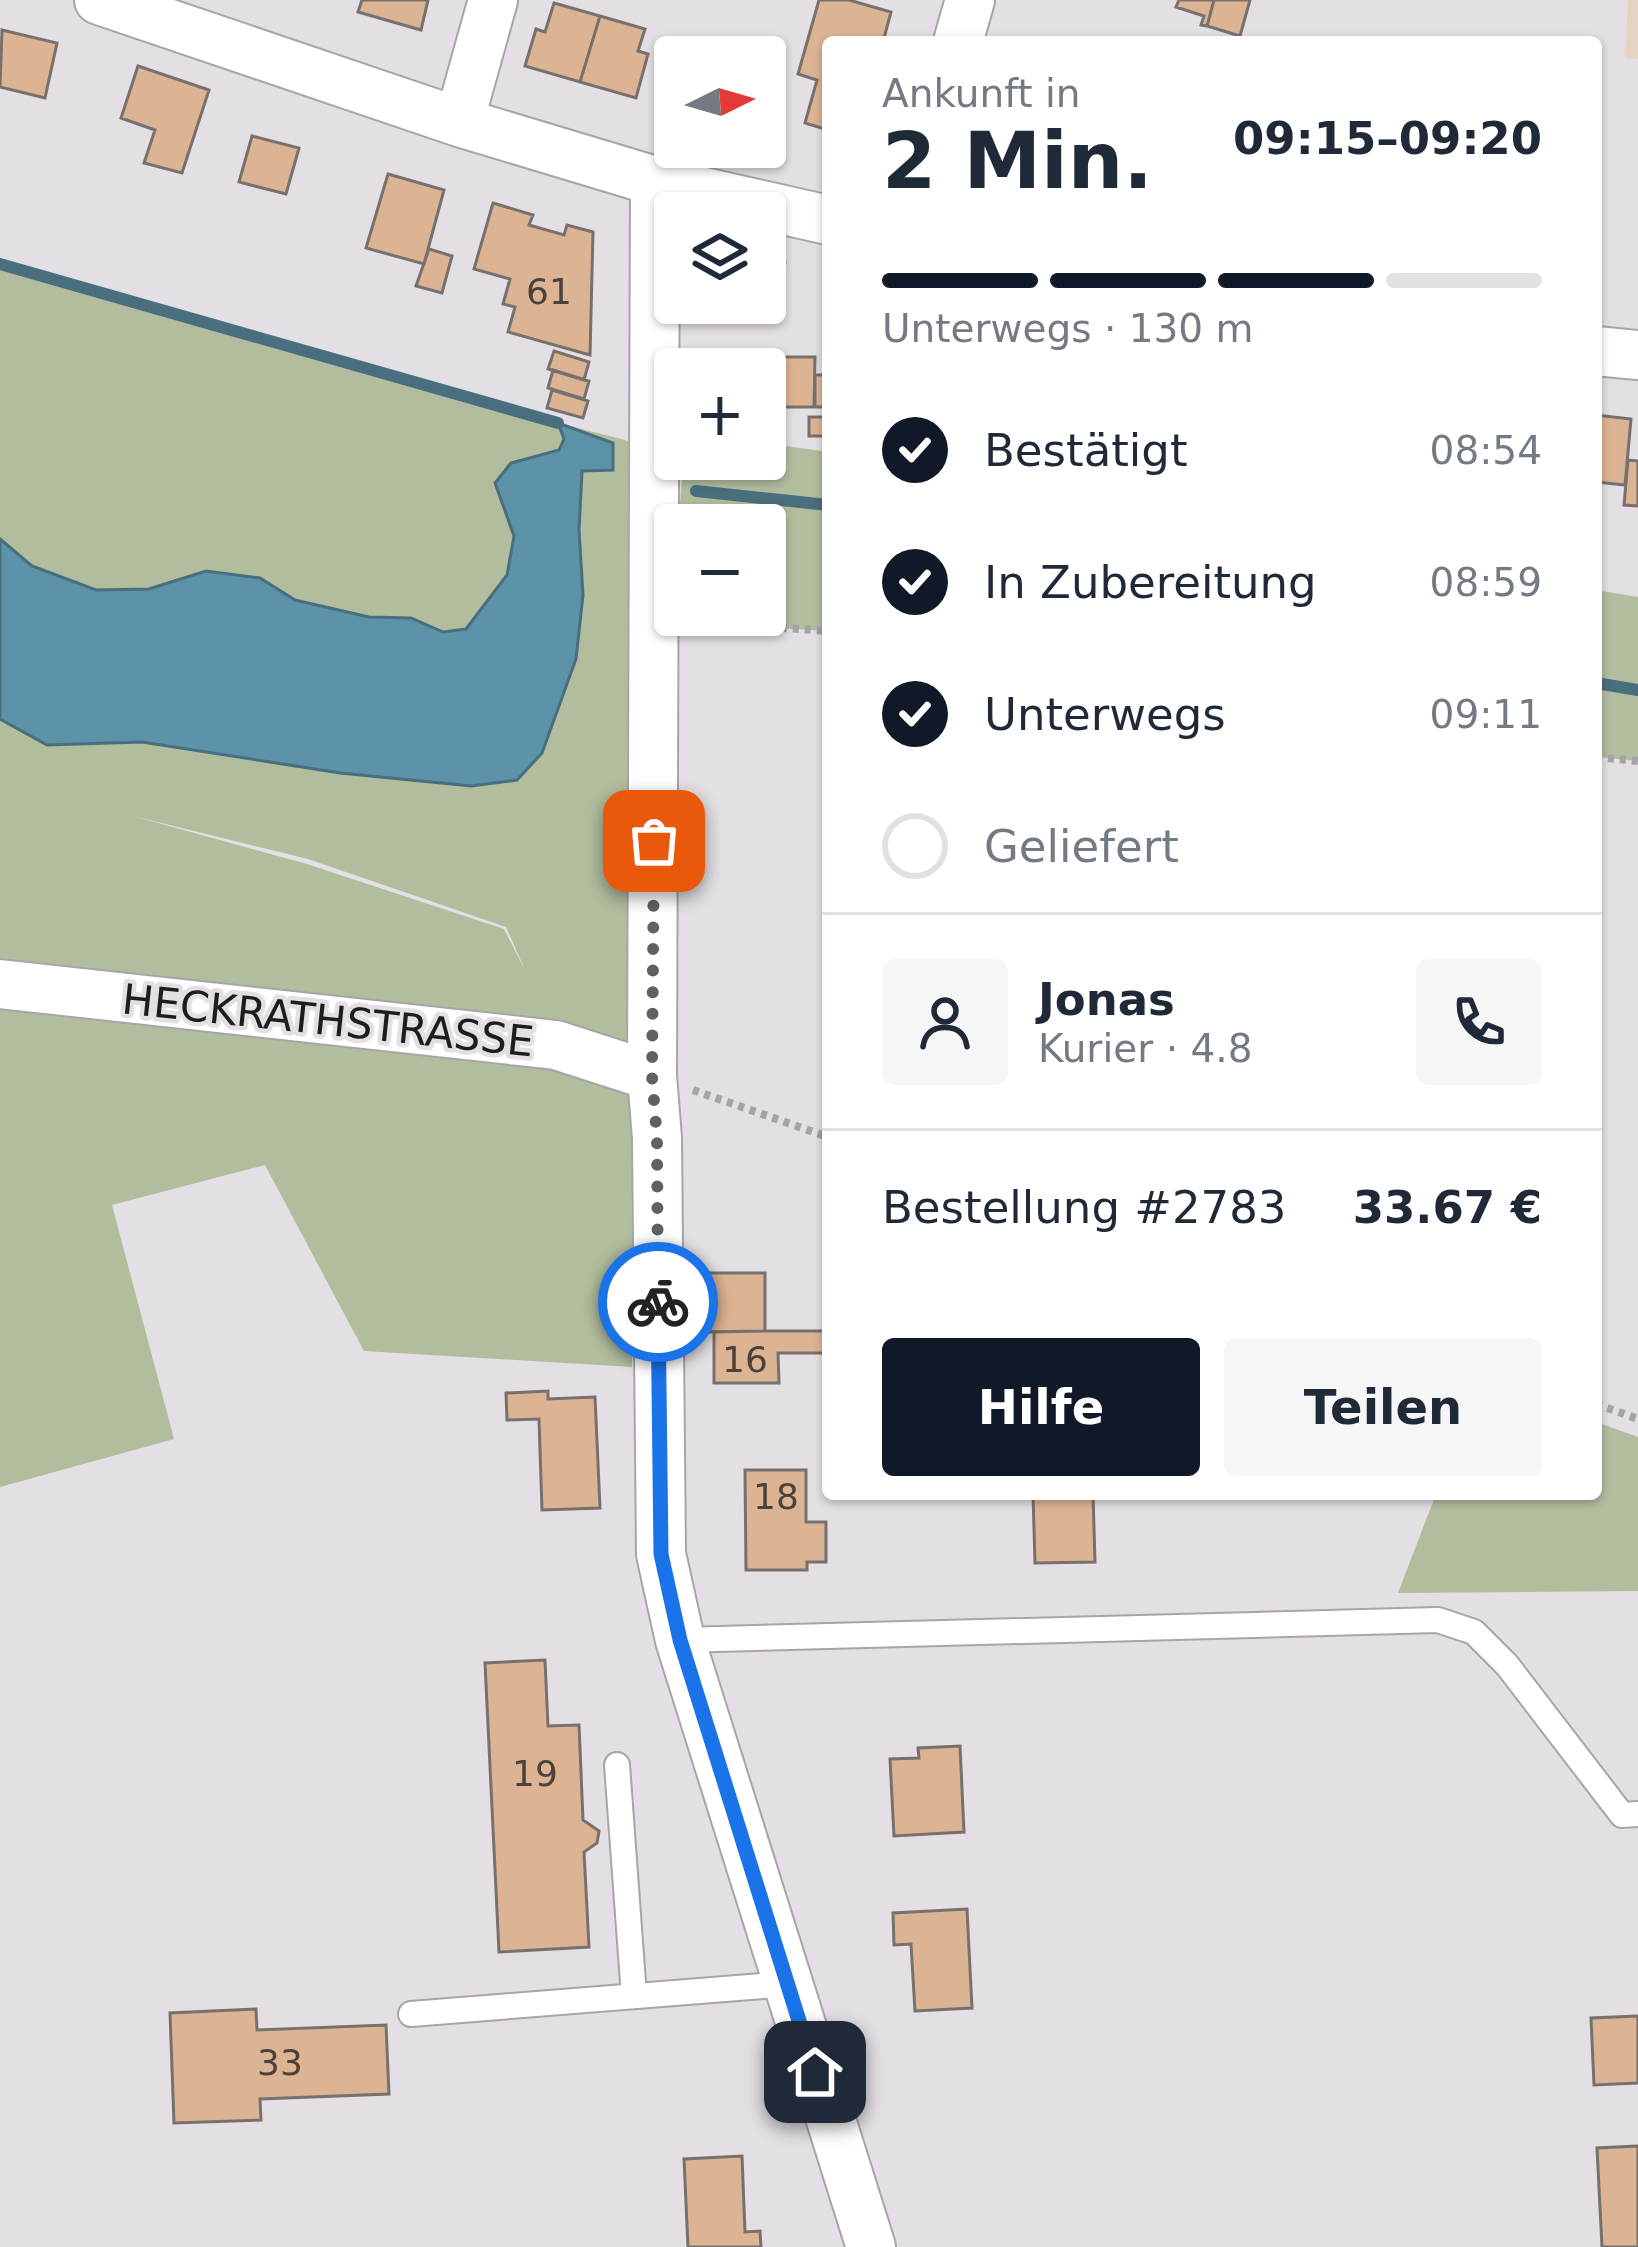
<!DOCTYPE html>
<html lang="de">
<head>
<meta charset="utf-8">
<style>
	:root { --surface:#fff; --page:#f6f6f7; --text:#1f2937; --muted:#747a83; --line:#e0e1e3; --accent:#111827 }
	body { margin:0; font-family:"DejaVu Sans",sans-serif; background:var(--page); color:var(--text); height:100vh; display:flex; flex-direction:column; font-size:45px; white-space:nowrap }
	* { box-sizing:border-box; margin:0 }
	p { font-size:39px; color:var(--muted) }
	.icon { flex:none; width:66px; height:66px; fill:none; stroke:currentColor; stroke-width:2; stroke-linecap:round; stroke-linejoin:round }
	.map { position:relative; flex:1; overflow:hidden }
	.details { position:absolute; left:822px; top:36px; width:780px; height:1464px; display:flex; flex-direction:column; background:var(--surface); border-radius:12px; box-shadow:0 3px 9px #0004 }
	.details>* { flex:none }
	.needle { width:78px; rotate:85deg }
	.buttons { position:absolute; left:654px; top:36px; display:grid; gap:24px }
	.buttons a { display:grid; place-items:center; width:132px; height:132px; border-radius:12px; background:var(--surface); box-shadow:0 3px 9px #0004; font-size:60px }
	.pin { position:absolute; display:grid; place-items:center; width:102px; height:102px; color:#fff; margin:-51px; border-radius:24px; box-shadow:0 6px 18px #0006 }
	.courier { position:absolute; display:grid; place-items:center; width:120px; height:120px; margin:-60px; border:9px solid #1a73e8; border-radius:50%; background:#fff; color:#222; box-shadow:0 3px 15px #0007 }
	.head em { font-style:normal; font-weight:700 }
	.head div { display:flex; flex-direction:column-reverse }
	.head { display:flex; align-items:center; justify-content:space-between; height:204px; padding:0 60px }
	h1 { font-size:78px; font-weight:700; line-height:90px }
	.bar { display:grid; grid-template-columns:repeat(4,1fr); gap:18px 12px; align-content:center; height:144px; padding:0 60px }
	.bar i { height:15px; border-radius:9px; background:var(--line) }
	.bar .on { background:var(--accent) }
	.bar p { grid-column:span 4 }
	.line { display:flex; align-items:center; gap:30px; padding:0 60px; border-top:3px solid var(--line) }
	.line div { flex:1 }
	.round { display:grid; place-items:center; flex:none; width:126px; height:126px; border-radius:12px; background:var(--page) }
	ol { padding:0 60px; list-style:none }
	li { display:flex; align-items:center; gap:36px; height:132px }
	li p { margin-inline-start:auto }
	li .icon { padding:12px; border-radius:50%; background:var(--accent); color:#fff; stroke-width:4 }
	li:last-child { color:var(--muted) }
	li i { width:66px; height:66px; border:6px solid var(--line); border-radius:50% }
	.action { display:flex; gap:24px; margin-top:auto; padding:24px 60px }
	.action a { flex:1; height:138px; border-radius:12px; background:var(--accent); color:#fff; font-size:48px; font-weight:700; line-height:138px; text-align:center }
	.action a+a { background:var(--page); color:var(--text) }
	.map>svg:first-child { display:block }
	.education { fill:#e6d3c3 }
	.green { fill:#b2bd9e; fill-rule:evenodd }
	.water { fill:#5c93a8; stroke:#496f7f; stroke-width:3 }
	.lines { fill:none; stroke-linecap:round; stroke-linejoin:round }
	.stream { stroke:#496f7f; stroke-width:12 }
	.building { fill:#ddb493; stroke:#76716e; stroke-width:3 }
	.lane-casing { stroke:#a8a5a9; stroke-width:28 }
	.street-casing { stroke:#a8a5a9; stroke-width:52 }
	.path { stroke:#a6a3a7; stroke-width:8; stroke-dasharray:6 6; stroke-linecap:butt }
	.lane { stroke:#fff; stroke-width:24 }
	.street { stroke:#fff; stroke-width:48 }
	.done { stroke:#626063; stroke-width:12; stroke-dasharray:0 21.6 }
	.route { stroke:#1a73e8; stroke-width:15 }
	.labels { text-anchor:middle; stroke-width:9; stroke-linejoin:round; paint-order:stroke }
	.number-label { font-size:36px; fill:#4d423b }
	.street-label { font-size:42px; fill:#1d1c1e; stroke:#e3dfe4 }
</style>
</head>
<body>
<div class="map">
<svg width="1638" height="2247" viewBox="0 0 1638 2247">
	<rect width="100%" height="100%" fill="#e3dfe4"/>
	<path class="education" d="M1628,0H1638V59L1625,58Z"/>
	<path class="green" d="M0,260L408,385L625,440L644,450L629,1038L615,1046L632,1107V1367L364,1351L265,1165L112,1205L174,1439L0,1487V719L48,745L142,742L340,773L471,786L579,530L582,470L613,469L612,443L558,425L564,439L559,450L511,463L502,508L515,536L507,575L466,629L443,632L411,619L369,617L295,600L260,578L206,571L149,589L96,590L32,566L0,539ZM133,816L308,859L506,927L526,972L504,929L307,864Z
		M765,443L828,452V631L701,624L689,615H765V525H678L684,459H765Z
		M1596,590L1638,597V761L1596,757Z
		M1596,1422L1638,1437V1591L1398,1593L1436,1494H1596Z"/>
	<path class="water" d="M558,423L613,443V470L582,471L579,530L583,595L576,659L542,753L517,780L471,786L340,773L142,742L47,745L0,719V539L32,566L96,590L149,589L206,571L260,578L295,600L369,617L411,618L443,632L466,629L507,575L514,536L495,483L511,463L559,450L564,439Z"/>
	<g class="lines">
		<path class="stream" d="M0,264L558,423
			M696,491L828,505
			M1596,683L1638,690"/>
	</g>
	<path class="building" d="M362,0H428L421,30L358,12Z
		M819,0H849L891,12L883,42H828V130L805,123L817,80L798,74Z
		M1179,0H1214L1207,26L1201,25L1204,16L1176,7Z
		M1214,0H1250L1240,36L1207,26Z
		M554,3L600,16L580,82L525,66L536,29L545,32Z
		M600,16L645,29L638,51L648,54L636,98L580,82Z
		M2,30L57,43L45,98L0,87Z
		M138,66L209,90L182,173L144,163L155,130L121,118Z
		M252,136L299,148L286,194L239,182Z
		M388,174L444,190L424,264L366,248Z
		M493,203L533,215L529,225L564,235L567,225L593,232L590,355L508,332L515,307L503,304L510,279L474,269Z
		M429,249L452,256L442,293L416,286Z
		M765,259L785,263L774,313L726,303H765Z
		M554,351L589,362L584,380L548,369Z
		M705,355L783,357V399H765V369H705Z
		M783,357H815L814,407H783Z
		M553,370L589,381L584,399L548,388Z
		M815,375H828V407H815Z
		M552,390L588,401L583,418L547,408Z
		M1596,415L1631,419L1625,485L1596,482Z
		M809,417H828V436H809Z
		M1628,460L1638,461V506L1624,505Z
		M691,1273H765V1331L692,1332Z
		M765,1331H828V1353H778L779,1383H714V1332Z
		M548,1391V1399L595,1397L600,1508L542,1510L539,1419L507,1420L506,1393Z
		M745,1470H806V1522H826V1562H807V1570H746Z
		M1033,1494H1093L1095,1562L1035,1563Z
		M545,1660L548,1726L579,1725L583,1820L599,1831L597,1843L584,1852L589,1947L499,1952L485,1663Z
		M960,1746L964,1832L894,1836L890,1759L919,1758L918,1748Z
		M967,1909L972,2008L915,2011L911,1944L894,1945L893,1913Z
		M256,2009L257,2030L386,2025L389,2094L260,2099L261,2120L174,2123L170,2013Z
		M1638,2016V2083L1594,2085L1591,2018Z
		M1638,2146V2247H1602L1597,2148Z
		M742,2156L745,2232L760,2231L761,2247H688L684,2159Z"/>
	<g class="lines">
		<defs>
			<path id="lane" d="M680,1640L1438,1620L1474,1632L1507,1665L1622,1815L1638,1814
				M617,1765L634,1996
				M411,2014L788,1984"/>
			<path id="street" d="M99,0L459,122L655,181L828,220
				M958,42L970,0
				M459,122L493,0
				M655,181L652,1076L657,1138L661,1554L680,1640L871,2247
				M1596,351L1638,355
				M0,984L556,1045L652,1076"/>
		</defs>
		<use href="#lane" class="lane-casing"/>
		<use href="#street" class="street-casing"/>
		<path class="path" d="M697,622L828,631
			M1596,757L1638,761
			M693,1090L828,1137
			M1596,1404L1638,1419"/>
		<use href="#lane" class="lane"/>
		<use href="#street" class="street"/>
	</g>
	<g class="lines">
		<path class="done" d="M654,841L652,1076L657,1138L658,1302"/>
		<path class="route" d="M658,1302L661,1554L680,1640L815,2072"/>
	</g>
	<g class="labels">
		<g class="number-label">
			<text x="549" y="304">61</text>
			<text x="745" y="1372">16</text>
			<text x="776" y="1509">18</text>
			<text x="535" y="1786">19</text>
			<text x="280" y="2075">33</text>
		</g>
		<g class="street-label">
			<text transform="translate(328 1020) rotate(6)" y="15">HECKRATHSTRASSE</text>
		</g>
	</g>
</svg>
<div class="buttons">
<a><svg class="needle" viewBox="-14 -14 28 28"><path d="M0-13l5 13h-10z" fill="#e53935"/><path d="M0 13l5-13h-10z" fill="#747a83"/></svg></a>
<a><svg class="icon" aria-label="layers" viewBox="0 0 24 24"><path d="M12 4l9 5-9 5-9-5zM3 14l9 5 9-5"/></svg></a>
<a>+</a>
<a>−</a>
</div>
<div class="pin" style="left:654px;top:841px;background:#ea580c"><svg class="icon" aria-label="bag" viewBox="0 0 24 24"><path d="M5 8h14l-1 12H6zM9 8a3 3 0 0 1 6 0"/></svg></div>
<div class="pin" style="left:815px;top:2072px;background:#1f2937"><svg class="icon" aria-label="home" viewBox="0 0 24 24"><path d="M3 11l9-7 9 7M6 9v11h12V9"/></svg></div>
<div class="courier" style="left:658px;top:1302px"><svg class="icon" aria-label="bike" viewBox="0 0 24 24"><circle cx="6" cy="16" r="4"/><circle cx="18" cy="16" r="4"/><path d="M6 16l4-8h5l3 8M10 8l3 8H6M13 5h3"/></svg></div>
<section class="details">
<div class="head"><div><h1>2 Min.</h1><p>Ankunft in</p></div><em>09:15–09:20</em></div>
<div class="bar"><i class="on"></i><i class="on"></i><i class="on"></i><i></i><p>Unterwegs · 130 m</p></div>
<ol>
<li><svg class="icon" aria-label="check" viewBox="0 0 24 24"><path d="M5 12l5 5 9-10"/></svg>Bestätigt<p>08:54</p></li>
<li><svg class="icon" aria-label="check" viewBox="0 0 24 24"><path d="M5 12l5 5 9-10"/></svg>In Zubereitung<p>08:59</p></li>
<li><svg class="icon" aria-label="check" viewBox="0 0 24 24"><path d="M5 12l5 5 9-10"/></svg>Unterwegs<p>09:11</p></li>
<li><i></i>Geliefert</li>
</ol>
<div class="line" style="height:216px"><a class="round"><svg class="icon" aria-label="person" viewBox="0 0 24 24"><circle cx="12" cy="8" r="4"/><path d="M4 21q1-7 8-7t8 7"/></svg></a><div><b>Jonas</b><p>Kurier · 4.8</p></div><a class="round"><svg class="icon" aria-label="phone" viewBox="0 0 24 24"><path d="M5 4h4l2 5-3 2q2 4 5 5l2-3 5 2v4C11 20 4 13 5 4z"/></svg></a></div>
<div class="line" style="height:156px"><div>Bestellung #2783</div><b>33.67 €</b></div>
<div class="action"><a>Hilfe</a><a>Teilen</a></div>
</section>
</div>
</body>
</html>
